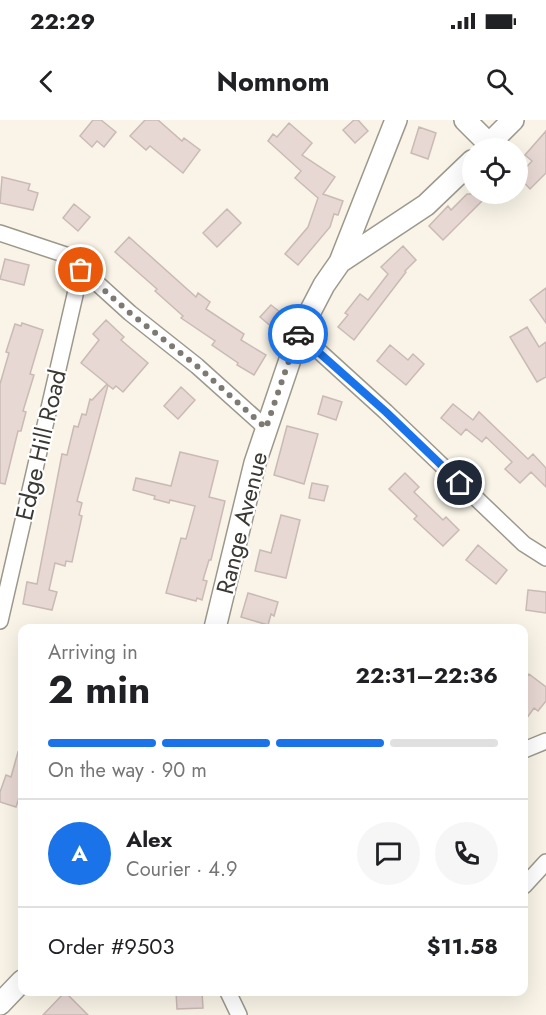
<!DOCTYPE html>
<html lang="en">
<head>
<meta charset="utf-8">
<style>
	:root { --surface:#fff; --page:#f6f6f6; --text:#202124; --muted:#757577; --line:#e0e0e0; --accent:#1a73e8 }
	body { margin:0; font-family:Jost,sans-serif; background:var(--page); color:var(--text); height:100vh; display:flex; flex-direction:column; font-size:22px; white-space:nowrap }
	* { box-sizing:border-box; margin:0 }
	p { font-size:20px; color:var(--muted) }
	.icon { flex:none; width:33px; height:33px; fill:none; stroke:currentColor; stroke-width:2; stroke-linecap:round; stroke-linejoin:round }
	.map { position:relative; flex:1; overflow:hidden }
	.side { position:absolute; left:18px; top:504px; width:510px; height:372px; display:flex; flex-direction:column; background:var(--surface); border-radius:12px; box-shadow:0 6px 24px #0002 }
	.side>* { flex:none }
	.tools { position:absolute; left:462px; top:18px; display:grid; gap:12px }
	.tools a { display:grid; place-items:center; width:66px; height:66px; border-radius:50%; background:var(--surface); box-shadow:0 6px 24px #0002; font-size:30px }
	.pin { position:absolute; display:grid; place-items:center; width:51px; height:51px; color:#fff; margin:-26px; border:3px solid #fff; border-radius:50%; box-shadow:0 2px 6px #0007 }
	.courier { position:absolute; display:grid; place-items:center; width:60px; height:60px; margin:-30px; border:4px solid #1a73e8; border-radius:50%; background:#fff; color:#222; box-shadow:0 2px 8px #0007 }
	.summary em { font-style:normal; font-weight:700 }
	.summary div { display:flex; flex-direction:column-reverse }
	.summary { display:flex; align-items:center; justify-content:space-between; height:102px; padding:0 30px }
	h1 { font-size:39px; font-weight:700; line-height:45px }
	.bar { display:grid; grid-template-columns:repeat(4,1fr); gap:9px 6px; align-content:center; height:72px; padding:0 30px }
	.bar i { height:8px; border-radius:4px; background:var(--line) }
	.bar .current { background:var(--accent) }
	.bar p { grid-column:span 4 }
	.line { display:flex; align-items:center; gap:15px; padding:0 30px; border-top:2px solid var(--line) }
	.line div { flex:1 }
	.round { display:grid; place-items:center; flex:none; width:63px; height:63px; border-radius:32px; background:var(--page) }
	.status { display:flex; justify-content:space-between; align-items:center; height:42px; padding:0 30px; background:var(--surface); direction:ltr }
	.status svg { height:16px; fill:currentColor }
	header { display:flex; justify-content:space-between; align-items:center; height:78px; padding:0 30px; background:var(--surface); font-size:27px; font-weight:700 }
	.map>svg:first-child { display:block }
	.building { fill:#e8d8d4; stroke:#cabab6; stroke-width:1.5 }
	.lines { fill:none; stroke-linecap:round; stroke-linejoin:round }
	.street-casing { stroke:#9d988c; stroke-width:18 }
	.secondary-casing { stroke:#9d988c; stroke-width:24 }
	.street { stroke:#fff; stroke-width:15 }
	.secondary { stroke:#fff; stroke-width:21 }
	.done { stroke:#7e7a73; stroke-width:6; stroke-dasharray:0 10.8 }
	.route { stroke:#1a73e8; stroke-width:8 }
	.labels { text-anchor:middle; stroke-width:4.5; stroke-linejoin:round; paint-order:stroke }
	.street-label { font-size:24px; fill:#3b3934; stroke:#fff }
</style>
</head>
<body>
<div class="status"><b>22:29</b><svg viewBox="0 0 49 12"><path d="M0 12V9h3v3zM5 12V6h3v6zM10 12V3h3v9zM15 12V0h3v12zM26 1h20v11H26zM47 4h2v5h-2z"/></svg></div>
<header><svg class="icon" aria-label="back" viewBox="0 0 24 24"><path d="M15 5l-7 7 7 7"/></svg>Nomnom<svg class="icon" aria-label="search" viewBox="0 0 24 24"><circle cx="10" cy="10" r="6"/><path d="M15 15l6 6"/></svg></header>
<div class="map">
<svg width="546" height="895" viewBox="0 0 546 895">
	<rect width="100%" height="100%" fill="#f9f4e7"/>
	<path class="building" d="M93,0H101L116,12L104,27L97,21L92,27L80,16Z
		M145,0H158L182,21L184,18L200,30L183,53L150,26L146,30L130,16Z
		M354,0H358L368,11L355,23L343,10Z
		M289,3L312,23L302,35L335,57L323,74L343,81L338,95L334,94L330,107L298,145L285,134L308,107L318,78L295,58L301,51L268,21L273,14L277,17Z
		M419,7L436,13L428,39L411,33Z
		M546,11V53L530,69L518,56L532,41L525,35Z
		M2,57L30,64L28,70L38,73L33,90L0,83Z
		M467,74H489L443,120L429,106L448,86L451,90Z
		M74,84L90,97L78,111L63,98Z
		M227,89L241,103L217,127L203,113Z
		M129,117L196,177L198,173L210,182L206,189L244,214L241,220L266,235L254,255L237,245L238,243L212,225L215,221L181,198L183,196L155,171L157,169L115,132Z
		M403,126L416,140L405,151L406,152L354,220L338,207L348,195L345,193L360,174L368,180L388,154L381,147Z
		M5,139L29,145L24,165L0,159Z
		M546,168V203L530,180Z
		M271,185L284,195L273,208L260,197Z
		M106,200L124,217L121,220L148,243L123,272L116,266L113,269L108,265L77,381L82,383L79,395L82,396L72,442L66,441L65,446L55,443L49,470L57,472L52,490L23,484L27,462L37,464L62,334L67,335L74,306L78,307L82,294L86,295L90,279L92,280L107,264L81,243L99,220L93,214Z
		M22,203L43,210L30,254L34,255L23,291L26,292L21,311H18L5,364L0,363V264L9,233L6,232L15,204L21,206Z
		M527,207L539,227L546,222V257L537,262L510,217Z
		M390,225L408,240L413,234L424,244L406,265L377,241Z
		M181,267L195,280L178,299L164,286Z
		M323,276L342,282L336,300L318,294Z
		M453,284L473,300L479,292L528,339L533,334L546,348V367L531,352L520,363L505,349L512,342L486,317L482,322L466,309L461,315L441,298Z
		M287,306L318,314L304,364L274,355Z
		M180,332L218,341L209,377L225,381L211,440H209L203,460L207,461L202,480L197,478L196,481L166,473L181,418L186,419L195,386L170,380L169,383L154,379L155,376L133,370L136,358L171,366Z
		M405,353L419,367L414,372L443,400L446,397L459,410L443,426L414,399L417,396L389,369Z
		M312,363L328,366L324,381L309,378Z
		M281,395L300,400L286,458L255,451L260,430L271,433Z
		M478,425L507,450L496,464L466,440Z
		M528,470L546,472V493L526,490Z
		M248,473L278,482L274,496L271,494L268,505L241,497Z
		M529,554L546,567V581L538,591L534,588L524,602V561Z
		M18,632L22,633V669L16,687L0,682V672L6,655L11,657Z
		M65,872L88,895H43Z
		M176,872H202L203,888L177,889Z"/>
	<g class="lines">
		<defs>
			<path id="street" d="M0,113L66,135L130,193L197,246L266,308
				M299,213L386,292L524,424L546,438
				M0,501L81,149
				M524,630L546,621
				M524,766L546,742
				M228,872L239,895"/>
			<path id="secondary" d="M465,0L489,24L513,0
				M340,142L426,85L472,41
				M215,508L255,343L299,213L324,165L340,142L396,0
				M0,884L22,861"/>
		</defs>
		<use href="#street" class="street-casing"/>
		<use href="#secondary" class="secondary-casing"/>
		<use href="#street" class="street"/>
		<use href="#secondary" class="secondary"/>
	</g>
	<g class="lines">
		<path class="done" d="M81,150L130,193L197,246L266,308L298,214"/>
		<path class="route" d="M298,214L386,292L460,363"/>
	</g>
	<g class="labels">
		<g class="street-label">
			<text transform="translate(41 325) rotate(-77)" y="8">Edge Hill Road</text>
			<text transform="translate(242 403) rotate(-76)" y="8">Range Avenue</text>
		</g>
	</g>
</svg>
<div class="tools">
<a><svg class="icon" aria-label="locate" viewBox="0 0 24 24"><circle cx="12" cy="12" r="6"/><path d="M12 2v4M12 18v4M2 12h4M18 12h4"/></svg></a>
</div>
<div class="pin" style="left:81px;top:150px;background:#ea580c"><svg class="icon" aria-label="bag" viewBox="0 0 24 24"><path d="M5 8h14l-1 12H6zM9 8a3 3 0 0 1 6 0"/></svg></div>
<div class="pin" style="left:460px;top:363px;background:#1f2937"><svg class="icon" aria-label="home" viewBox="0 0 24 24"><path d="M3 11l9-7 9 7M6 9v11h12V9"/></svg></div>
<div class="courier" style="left:298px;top:214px"><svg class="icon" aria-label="car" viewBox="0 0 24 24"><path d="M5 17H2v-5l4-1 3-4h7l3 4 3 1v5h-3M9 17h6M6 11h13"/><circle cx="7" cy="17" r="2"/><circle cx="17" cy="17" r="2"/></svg></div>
<section class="side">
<div class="summary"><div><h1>2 min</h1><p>Arriving in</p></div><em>22:31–22:36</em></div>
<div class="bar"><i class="current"></i><i class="current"></i><i class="current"></i><i></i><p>On the way · 90 m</p></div>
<div class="line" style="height:108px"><b class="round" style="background:var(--accent);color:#fff">A</b><div><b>Alex</b><p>Courier · 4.9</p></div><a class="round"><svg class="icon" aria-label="chat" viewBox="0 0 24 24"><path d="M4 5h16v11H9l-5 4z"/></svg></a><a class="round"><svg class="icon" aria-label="phone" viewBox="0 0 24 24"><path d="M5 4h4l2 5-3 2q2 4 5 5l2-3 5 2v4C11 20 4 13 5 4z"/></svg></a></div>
<div class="line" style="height:78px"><div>Order #9503</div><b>$11.58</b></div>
</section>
</div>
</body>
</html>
